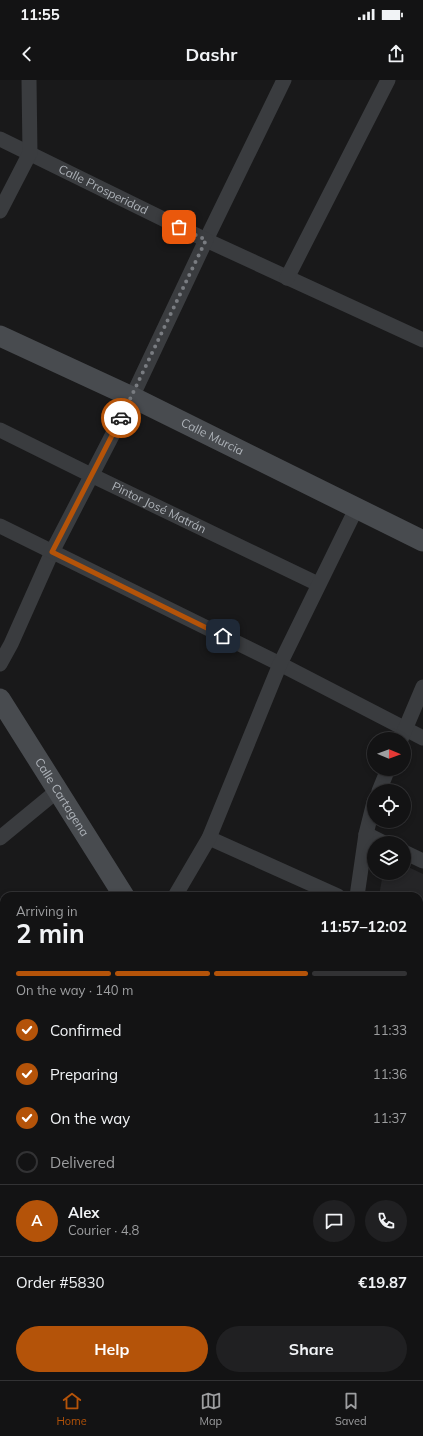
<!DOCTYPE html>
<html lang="en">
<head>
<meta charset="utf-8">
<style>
	:root { --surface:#131314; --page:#202022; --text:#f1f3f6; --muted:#9d9ea0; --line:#323234; --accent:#b45309 }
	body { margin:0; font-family:Mulish,sans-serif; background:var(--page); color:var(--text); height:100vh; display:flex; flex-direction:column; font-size:15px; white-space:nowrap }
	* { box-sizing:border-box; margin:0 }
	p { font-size:13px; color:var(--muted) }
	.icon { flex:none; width:22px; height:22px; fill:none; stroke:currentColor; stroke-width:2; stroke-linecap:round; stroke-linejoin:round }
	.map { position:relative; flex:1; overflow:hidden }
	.drawer { position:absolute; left:0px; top:812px; width:423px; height:488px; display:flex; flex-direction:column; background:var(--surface); border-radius:12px 12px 0 0; box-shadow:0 2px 6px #0003,0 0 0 1px var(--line) }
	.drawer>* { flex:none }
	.needle { width:26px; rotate:91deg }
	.controls { position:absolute; left:367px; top:652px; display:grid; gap:8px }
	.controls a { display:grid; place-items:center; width:44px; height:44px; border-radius:50%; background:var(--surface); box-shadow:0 2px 6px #0003,0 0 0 1px var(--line); font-size:20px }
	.pin { position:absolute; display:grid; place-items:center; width:34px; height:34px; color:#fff; margin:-17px; border-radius:8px; box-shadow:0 2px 6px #0006 }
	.courier { position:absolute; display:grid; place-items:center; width:40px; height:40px; margin:-20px; border:3px solid #b45309; border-radius:50%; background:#fff; color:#222; box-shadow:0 1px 5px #0007 }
	.overview em { font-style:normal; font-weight:700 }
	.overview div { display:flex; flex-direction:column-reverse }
	.overview { display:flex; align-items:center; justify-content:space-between; height:68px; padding:0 16px }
	h1 { font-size:26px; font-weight:700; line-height:30px }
	.bar { display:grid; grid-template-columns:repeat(4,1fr); gap:6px 4px; align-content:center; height:48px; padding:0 16px }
	.bar i { height:5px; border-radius:3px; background:var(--line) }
	.bar .on { background:var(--accent) }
	.bar p { grid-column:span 4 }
	.line { display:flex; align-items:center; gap:10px; padding:0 16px; border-top:1px solid var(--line) }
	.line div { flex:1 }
	.round { display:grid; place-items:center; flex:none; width:42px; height:42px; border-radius:21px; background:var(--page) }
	ol { padding:0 16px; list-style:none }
	li { display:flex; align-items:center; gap:12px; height:44px }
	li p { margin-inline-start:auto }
	li .icon { padding:4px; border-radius:50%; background:var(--accent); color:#fff; stroke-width:4 }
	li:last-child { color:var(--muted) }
	li i { width:22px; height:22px; border:2px solid var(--line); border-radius:50% }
	.primary-button { display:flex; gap:8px; margin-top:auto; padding:8px 16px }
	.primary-button a { flex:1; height:46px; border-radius:24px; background:var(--accent); color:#fff; font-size:16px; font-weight:700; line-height:46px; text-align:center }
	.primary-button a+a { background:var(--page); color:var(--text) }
	.status { display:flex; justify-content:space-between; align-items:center; height:28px; padding:0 20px; background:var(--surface); direction:ltr }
	.status svg { height:11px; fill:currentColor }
	header { display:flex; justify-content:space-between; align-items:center; height:52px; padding:0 16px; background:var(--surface); font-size:18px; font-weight:700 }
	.dock { display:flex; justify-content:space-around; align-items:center; height:56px; border-top:1px solid var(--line); background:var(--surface); font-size:11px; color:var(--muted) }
	.dock a { display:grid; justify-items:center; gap:2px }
	.dock .on { color:var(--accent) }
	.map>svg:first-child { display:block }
	.built { fill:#252527 }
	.green { fill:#252c25 }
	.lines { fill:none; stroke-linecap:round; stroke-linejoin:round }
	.street { stroke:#3a3c3f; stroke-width:15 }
	.secondary { stroke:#484b4f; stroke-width:21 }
	.done { stroke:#797c81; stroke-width:4; stroke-dasharray:0 7.2 }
	.route { stroke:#b45309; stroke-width:5 }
	.labels { text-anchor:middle; stroke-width:3; stroke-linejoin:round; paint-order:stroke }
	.street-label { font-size:12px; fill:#adb2b8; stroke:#141415 }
</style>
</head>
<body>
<div class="status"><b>11:55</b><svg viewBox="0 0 49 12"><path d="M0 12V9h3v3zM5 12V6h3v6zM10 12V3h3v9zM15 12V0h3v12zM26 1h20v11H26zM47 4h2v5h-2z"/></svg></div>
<header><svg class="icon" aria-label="back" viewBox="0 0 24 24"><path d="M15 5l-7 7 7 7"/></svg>Dashr<svg class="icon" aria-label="share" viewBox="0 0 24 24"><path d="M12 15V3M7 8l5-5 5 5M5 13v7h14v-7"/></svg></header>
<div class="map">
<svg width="423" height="1300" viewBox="0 0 423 1300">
	<rect width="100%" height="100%" fill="#19191a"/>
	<path class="built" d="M404,785L423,794V1076L419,1074V816H379L383,793H404Z"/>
	<path class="green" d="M419,938L423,940V993L419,991Z
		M419,999L423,1000V1052L419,1051Z
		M419,1106L423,1108V1272L419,1265Z
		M4,1167V1296H410L412,1300H0V1170Z"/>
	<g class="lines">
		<g class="street">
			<path d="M284,0L206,160L423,260"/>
			<path id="s1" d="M0,59L206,160L132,317L52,472L11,564L0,584"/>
			<path d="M0,131L30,73L29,0"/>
			<path d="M287,198L388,0"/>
			<path id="s2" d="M0,350L91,395L318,504"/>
			<path d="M0,446L280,584L423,658"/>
			<path d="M401,659L423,607"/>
			<path d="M379,711L388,689"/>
			<path d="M366,754L384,763"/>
			<path d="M0,758L57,711"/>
			<path d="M209,758L338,816"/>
			<path d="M404,772L423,781"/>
			<path d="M175,816L209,758L280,584L357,427"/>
			<path d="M357,816L366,754L374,722"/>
			<path d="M0,912L4,909"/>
			<path d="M0,1069L4,1066"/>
			<path d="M419,1089L423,1091"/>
		</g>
		<g class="secondary">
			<path id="s3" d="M0,256L132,317L423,461"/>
			<path id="s4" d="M0,619L124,816"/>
			<path d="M419,1287L423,1295"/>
		</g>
	</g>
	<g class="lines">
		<path class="done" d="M121,338L206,160L179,147"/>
		<path class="route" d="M121,338L52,472L223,556"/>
	</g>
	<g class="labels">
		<g class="street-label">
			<text dy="4" stroke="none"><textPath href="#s1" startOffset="115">Calle Prosperidad</textPath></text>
			<text dy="4" stroke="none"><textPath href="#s3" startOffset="235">Calle Murcia</textPath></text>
			<text dy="4" stroke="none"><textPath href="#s2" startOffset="177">Pintor José Matrán</textPath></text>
			<text dy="4" stroke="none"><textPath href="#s4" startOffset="116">Calle Cartagena</textPath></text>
		</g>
	</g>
</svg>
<div class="controls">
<a><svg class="needle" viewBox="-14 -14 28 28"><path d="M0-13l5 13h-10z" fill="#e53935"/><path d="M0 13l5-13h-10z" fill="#9d9ea0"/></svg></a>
<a><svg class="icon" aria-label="locate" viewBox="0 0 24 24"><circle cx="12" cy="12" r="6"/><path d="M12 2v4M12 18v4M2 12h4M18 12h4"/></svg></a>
<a><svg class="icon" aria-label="layers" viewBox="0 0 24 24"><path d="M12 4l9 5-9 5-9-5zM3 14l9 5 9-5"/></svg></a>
</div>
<div class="pin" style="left:179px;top:147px;background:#ea580c"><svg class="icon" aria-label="bag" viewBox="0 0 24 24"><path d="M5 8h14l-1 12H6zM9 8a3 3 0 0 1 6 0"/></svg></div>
<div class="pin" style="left:223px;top:556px;background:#1f2937"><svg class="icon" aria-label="home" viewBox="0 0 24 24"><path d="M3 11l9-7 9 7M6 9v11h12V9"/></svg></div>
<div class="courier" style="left:121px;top:338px"><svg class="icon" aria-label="car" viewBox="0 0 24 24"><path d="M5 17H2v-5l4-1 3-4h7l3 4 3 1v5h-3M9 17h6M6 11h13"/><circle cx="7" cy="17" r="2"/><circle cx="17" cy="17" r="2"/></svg></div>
<section class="drawer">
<div class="overview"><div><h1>2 min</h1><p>Arriving in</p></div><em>11:57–12:02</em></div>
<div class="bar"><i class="on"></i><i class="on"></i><i class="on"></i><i></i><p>On the way · 140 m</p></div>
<ol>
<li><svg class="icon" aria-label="check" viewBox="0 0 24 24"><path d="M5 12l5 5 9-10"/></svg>Confirmed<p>11:33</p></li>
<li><svg class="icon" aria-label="check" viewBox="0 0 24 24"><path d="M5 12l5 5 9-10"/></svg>Preparing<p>11:36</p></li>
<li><svg class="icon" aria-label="check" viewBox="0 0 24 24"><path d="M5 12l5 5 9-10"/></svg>On the way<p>11:37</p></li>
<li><i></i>Delivered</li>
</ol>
<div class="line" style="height:72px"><b class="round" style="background:var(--accent);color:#fff">A</b><div><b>Alex</b><p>Courier · 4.8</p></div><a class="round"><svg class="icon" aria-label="chat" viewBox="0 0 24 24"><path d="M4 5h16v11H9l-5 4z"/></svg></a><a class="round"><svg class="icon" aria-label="phone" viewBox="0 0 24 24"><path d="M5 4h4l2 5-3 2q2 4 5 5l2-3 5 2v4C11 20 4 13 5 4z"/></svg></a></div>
<div class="line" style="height:52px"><div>Order #5830</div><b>€19.87</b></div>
<div class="primary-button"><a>Help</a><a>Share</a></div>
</section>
</div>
<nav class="dock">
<a class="on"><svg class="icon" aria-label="home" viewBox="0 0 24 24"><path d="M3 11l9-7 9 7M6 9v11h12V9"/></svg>Home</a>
<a><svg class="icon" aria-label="map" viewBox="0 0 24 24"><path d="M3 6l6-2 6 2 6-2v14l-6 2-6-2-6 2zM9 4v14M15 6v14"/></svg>Map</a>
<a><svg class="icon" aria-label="saved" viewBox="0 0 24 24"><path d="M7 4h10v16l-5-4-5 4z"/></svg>Saved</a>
</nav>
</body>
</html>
